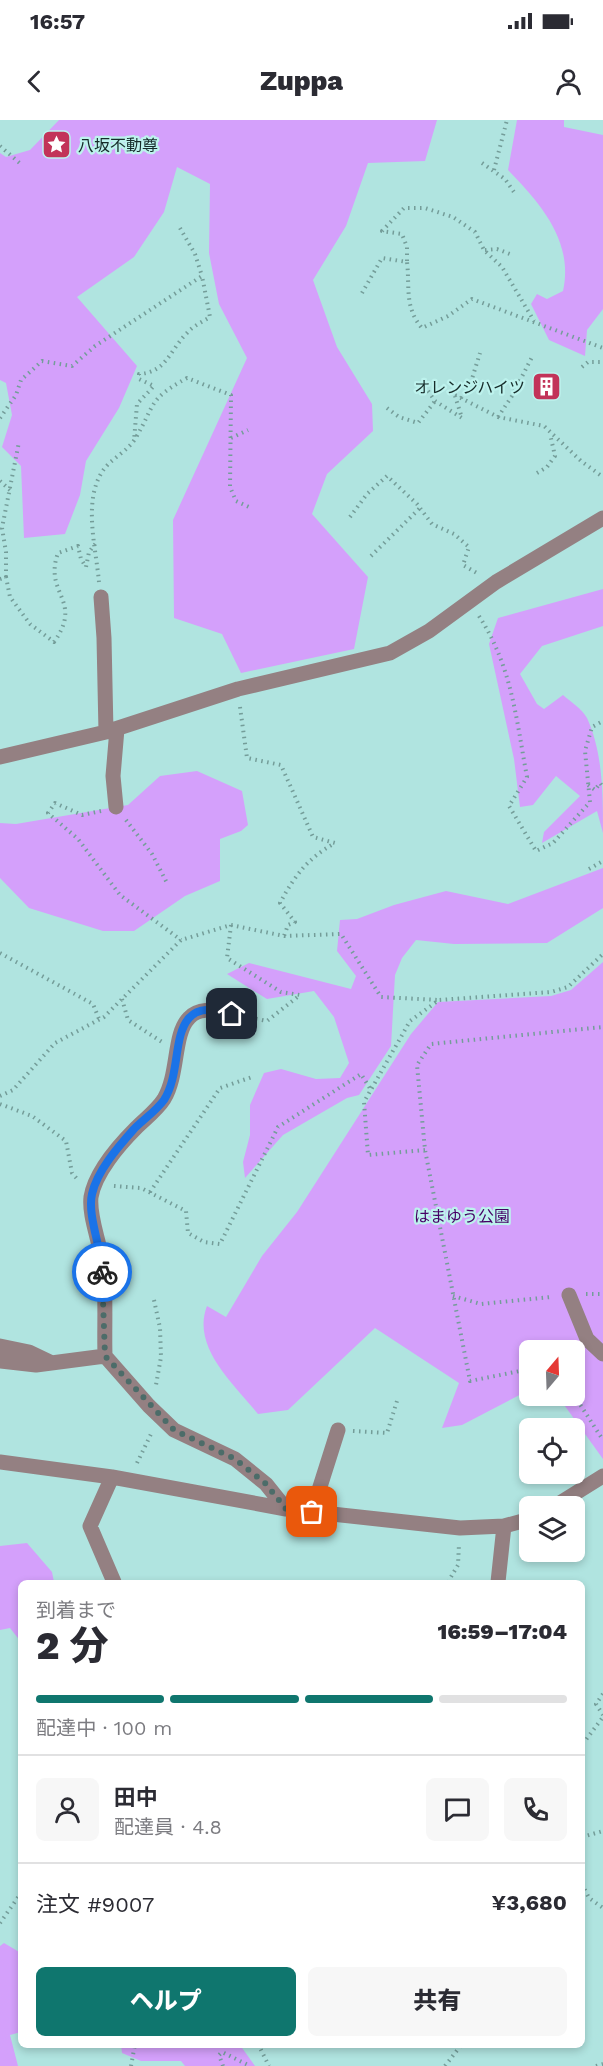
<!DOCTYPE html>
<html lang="ja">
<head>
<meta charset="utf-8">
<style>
	:root { --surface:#fff; --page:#f7f7f7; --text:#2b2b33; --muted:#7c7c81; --line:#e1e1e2; --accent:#0f766e }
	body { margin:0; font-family:"Work Sans","Noto Sans JP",sans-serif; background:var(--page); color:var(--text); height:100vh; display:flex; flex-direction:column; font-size:22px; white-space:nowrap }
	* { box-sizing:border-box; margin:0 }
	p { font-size:20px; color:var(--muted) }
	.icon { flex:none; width:33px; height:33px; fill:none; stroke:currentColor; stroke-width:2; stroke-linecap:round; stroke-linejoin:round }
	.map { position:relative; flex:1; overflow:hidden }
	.panel { position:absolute; left:18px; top:1460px; width:567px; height:468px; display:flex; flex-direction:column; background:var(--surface); border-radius:9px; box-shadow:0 3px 9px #0003 }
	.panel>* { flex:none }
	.needle { width:39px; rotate:19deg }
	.tools { position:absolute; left:519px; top:1220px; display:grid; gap:12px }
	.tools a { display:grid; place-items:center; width:66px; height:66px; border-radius:9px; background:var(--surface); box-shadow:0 3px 9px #0003; font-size:30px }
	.pin { position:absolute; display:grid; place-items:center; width:51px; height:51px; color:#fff; margin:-26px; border-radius:12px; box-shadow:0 3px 9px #0006 }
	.courier { position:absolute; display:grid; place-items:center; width:60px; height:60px; margin:-30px; border:4px solid #1a73e8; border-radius:50%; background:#fff; color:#222; box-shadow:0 2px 8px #0007 }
	.headline em { font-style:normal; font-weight:800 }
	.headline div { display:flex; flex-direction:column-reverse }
	.headline { display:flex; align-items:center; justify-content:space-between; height:102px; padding:0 18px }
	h1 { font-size:39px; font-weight:800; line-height:45px }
	.bar { display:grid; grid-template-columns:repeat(4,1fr); gap:9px 6px; align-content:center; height:72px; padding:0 18px }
	.bar i { height:8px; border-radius:4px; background:var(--line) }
	.bar .selected { background:var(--accent) }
	.bar p { grid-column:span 4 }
	.line { display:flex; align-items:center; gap:15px; padding:0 18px; border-top:2px solid var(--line) }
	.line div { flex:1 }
	.round { display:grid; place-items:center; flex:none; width:63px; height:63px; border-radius:9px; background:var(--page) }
	.action { display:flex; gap:12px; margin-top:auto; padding:12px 18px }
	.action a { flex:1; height:69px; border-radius:9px; background:var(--accent); color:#fff; font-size:24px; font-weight:800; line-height:69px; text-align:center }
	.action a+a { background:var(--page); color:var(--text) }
	.status { display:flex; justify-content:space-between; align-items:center; height:42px; padding:0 30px; background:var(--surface); direction:ltr }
	.status svg { height:16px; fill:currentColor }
	header { display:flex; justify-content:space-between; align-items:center; height:78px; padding:0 18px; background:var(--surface); font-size:27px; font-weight:800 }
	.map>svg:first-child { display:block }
	.green { fill:#d4a0fb }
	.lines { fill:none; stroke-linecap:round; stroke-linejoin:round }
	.path { stroke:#749d99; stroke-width:4; stroke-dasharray:1.5 4.5; stroke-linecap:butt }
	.minor { stroke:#948082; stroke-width:15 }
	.done { stroke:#4c6c69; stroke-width:6; stroke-dasharray:0 10.8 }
	.route { stroke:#1a73e8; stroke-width:8 }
	.labels { text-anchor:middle; stroke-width:4.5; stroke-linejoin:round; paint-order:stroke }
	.poi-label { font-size:16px; fill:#162b29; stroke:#bdf2ed; text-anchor:start }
	.park-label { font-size:16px; fill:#460066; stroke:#bdf2ed }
</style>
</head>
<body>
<div class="status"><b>16:57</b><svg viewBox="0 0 49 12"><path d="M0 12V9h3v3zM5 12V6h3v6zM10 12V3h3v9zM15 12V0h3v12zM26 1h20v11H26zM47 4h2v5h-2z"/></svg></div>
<header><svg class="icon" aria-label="back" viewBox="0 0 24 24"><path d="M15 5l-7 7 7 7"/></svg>Zuppa<svg class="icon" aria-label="person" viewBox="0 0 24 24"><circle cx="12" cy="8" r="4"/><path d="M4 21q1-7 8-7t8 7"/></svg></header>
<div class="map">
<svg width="603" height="1946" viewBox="0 0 603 1946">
	<rect width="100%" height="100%" fill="#b0e4e0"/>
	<path class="green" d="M59,0H437L425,41L368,43L346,106L313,160L337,227L372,284L373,311L327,354L312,394L368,457L354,529L241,553L222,514L174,498L173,400L247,238L219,184L209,133L210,64L177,47L164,92L134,137L77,177L137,246L119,288L86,341L80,375L65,414L24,418L21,346L2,327L12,295L6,263L0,260V33L6,37L30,30Z
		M517,0H564V7L603,15V189L587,210L585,236L549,220L531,184L537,174L547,179L563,171C574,121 540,83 508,50Z
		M603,469V506L542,526L520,554L537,584L544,589L563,575C571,582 582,589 587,598C603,633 603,674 603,713L597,691L542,723L544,712L580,676L556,656L533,685L520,687L514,639L489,524L498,498Z
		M197,651L242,671L248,705L241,711L220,719V761L185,776L134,811H103L29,788L0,758V703L16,704L128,685L160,656Z
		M603,748V788L547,823L454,824L416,820L402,838L395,855L391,926L359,975L347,978L283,1015L245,1058L243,1042L250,1015V985L264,953L281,949L316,959L340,958L349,943L334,897L314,871L267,879L227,854L249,843L351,869L356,856L337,831L340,800L357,799L394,785L446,771L508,784Z
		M603,842V1339L557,1275H574V1230H530L529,1270L462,1305L442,1308L459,1263L375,1208L288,1290L258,1294C234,1264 191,1227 207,1186L226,1197L262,1136L297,1092L411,914L438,882L551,876L571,870Z
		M27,1423L52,1452L54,1462H21V1522L10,1508L0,1510V1426Z
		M4,1823L21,1833V1912L10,1915L18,1946H0V1826Z
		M121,1925H240L255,1946H185L181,1941H141L122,1933Z"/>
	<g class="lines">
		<path class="path" d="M0,26L22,45
			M482,43L505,59L516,75
			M494,50L507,0
			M180,108L195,134L202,156
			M485,130L497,129L510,134
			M407,141V127L402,114L382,111L404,88H425L453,97L475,112L484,130L502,147L534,201
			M362,173L382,138L407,142C410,167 404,187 422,208L448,196L472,179L603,228
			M582,247L588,242H603
			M428,271L435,281L462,298L455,276
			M455,275L498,297L544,306L581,341L603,357
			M461,278L471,262L480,233
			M387,288L399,297L418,303L435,281
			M498,297L512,276L532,237
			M0,298L16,275L21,260L42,241L72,246L95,226L202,156L210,197C202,202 193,206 187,213C169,231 167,252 139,254V259L154,266L137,284L134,321
			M231,318L248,310
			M537,353L547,347L555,336L550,314
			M0,361L11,371
			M350,397L367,374L387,356L417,384L432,404L454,414L469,427L463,445L477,453
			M371,436L420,388
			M6,457V432L2,408L19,322
			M0,459L6,457L10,477L30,504L54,522C84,480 43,474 58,433L78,426L81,439L86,447L89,432L96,423
			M99,462C96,428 83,382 102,352C110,339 127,332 135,319C156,284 147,280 187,258L231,275L230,367L236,381L251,388
			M479,496C512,547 516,598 527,657L509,686L536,731L553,723L590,682L585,631L592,607L603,601
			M240,587L247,638L281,645L313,717L335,723C308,738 295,755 280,783L295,802L288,805L284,816
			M588,665L595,670L600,663L603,667
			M101,691L82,695L55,683L48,693L78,719L120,775L181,820
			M126,700L152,734L168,765
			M589,749L603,741
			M231,805L227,838L281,872L300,875L267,901L248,897
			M0,833L93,884L99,899
			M122,879L128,900L162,922
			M0,976L13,970L55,923L104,897L181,820L231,805L284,816L341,814L381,877L439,880
			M0,984L32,996L66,1021L72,1053L78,1060
			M425,1030L368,1035L364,982L410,901L439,880L551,872L568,867L603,834
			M114,1066L141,1068L186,1091L188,1113L204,1122L220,1124L278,1007L361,954L371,970
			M150,1072L220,968L252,957
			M586,1174H603
			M453,1176L481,1184L551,1177
			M154,1180L160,1208L161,1237L156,1265
			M530,1249L470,1261L425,1030L417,945L431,924L603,907
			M574,1275L603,1320
			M353,1311L387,1313L397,1281
			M137,1343L152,1312
			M448,1462L458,1445L459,1424
			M603,1574L596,1584L603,1595
			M582,1619L585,1621L603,1597
			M582,1717L603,1711
			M582,1764L589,1778L603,1788
			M0,1803L21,1773
			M258,1924L269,1946
			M131,1946L135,1924
			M223,1946L219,1935L222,1932L250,1946
			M445,1946L462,1924
			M596,1946L603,1944"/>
		<path class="minor" d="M101,477L104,518L106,612
			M0,637L106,612L238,569L390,533L429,511L496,462L603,398
			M116,687L113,656L117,609
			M569,1175L587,1219L603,1234
			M0,1226L29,1232L52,1243
			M105,1236C104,1203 107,1167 101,1135C98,1117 89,1095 91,1077C95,1053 119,1025 136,1008C145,999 157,990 164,979C179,954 173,914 189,898C201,885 218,892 232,894
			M0,1241L36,1245L105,1236L149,1286L174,1310L235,1339L266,1364L286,1389
			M0,1342L112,1357L286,1389L460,1408L504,1406L530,1399
			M112,1357L90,1406L114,1462
			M555,1386L603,1356
			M312,1392L338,1310
			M498,1462L504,1406"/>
	</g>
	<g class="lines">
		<path class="done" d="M102,1152L105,1236L174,1310L235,1339L266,1364L286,1389L312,1392"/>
		<path class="route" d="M102,1152C102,1129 87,1096 92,1074C97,1051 118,1027 134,1009C144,999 156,991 164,980C180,955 173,916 189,898C201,885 217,891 232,894"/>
	</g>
	<defs>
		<symbol id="sight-square" viewBox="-11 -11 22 22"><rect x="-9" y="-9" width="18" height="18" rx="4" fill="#c23359" stroke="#bdf2ed"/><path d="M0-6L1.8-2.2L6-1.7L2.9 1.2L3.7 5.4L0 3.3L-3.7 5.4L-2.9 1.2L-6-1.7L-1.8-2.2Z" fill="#fff"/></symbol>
		<symbol id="building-square" viewBox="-11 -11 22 22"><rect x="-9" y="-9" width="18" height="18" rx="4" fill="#c23359" stroke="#bdf2ed"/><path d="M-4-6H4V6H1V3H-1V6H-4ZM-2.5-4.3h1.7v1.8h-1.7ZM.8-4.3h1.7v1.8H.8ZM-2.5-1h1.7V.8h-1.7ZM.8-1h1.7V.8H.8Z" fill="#fff"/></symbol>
	</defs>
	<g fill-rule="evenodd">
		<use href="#sight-square" x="40" y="8" width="33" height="33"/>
		<use href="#building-square" x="530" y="250" width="33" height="33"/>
	</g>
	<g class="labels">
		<g class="poi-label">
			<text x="78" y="31">八坂不動尊</text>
			<text x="525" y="273" text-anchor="end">オレンジハイツ</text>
		</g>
		<g class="park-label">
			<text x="462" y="1102">はまゆう公園</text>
		</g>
	</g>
</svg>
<div class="tools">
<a><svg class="needle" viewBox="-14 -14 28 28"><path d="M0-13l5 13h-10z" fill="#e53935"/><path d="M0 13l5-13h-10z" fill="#7c7c81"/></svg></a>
<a><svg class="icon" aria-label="locate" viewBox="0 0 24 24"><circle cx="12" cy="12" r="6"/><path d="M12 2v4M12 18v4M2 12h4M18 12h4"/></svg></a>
<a><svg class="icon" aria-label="layers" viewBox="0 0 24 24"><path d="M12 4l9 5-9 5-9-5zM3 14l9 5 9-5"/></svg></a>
</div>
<div class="pin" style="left:312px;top:1392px;background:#ea580c"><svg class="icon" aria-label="bag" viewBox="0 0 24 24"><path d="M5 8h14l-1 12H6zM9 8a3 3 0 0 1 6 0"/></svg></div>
<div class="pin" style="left:232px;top:894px;background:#1f2937"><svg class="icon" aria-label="home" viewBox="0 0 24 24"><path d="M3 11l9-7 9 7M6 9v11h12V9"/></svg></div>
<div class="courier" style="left:102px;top:1152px"><svg class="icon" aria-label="bike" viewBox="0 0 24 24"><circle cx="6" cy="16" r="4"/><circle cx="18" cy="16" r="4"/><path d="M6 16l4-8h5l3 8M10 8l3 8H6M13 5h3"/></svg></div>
<section class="panel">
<div class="headline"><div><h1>2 分</h1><p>到着まで</p></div><em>16:59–17:04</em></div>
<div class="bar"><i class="selected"></i><i class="selected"></i><i class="selected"></i><i></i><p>配達中 · 100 m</p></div>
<div class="line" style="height:108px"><a class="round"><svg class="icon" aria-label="person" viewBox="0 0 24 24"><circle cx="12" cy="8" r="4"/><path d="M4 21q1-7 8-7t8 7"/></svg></a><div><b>田中</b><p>配達員 · 4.8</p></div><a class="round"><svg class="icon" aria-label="chat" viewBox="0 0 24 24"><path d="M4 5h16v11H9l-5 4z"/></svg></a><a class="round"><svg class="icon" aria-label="phone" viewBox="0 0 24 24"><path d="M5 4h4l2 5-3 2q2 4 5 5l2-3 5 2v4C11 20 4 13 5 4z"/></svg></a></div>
<div class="line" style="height:78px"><div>注文 #9007</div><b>¥3,680</b></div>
<div class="action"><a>ヘルプ</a><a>共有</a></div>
</section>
</div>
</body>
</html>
